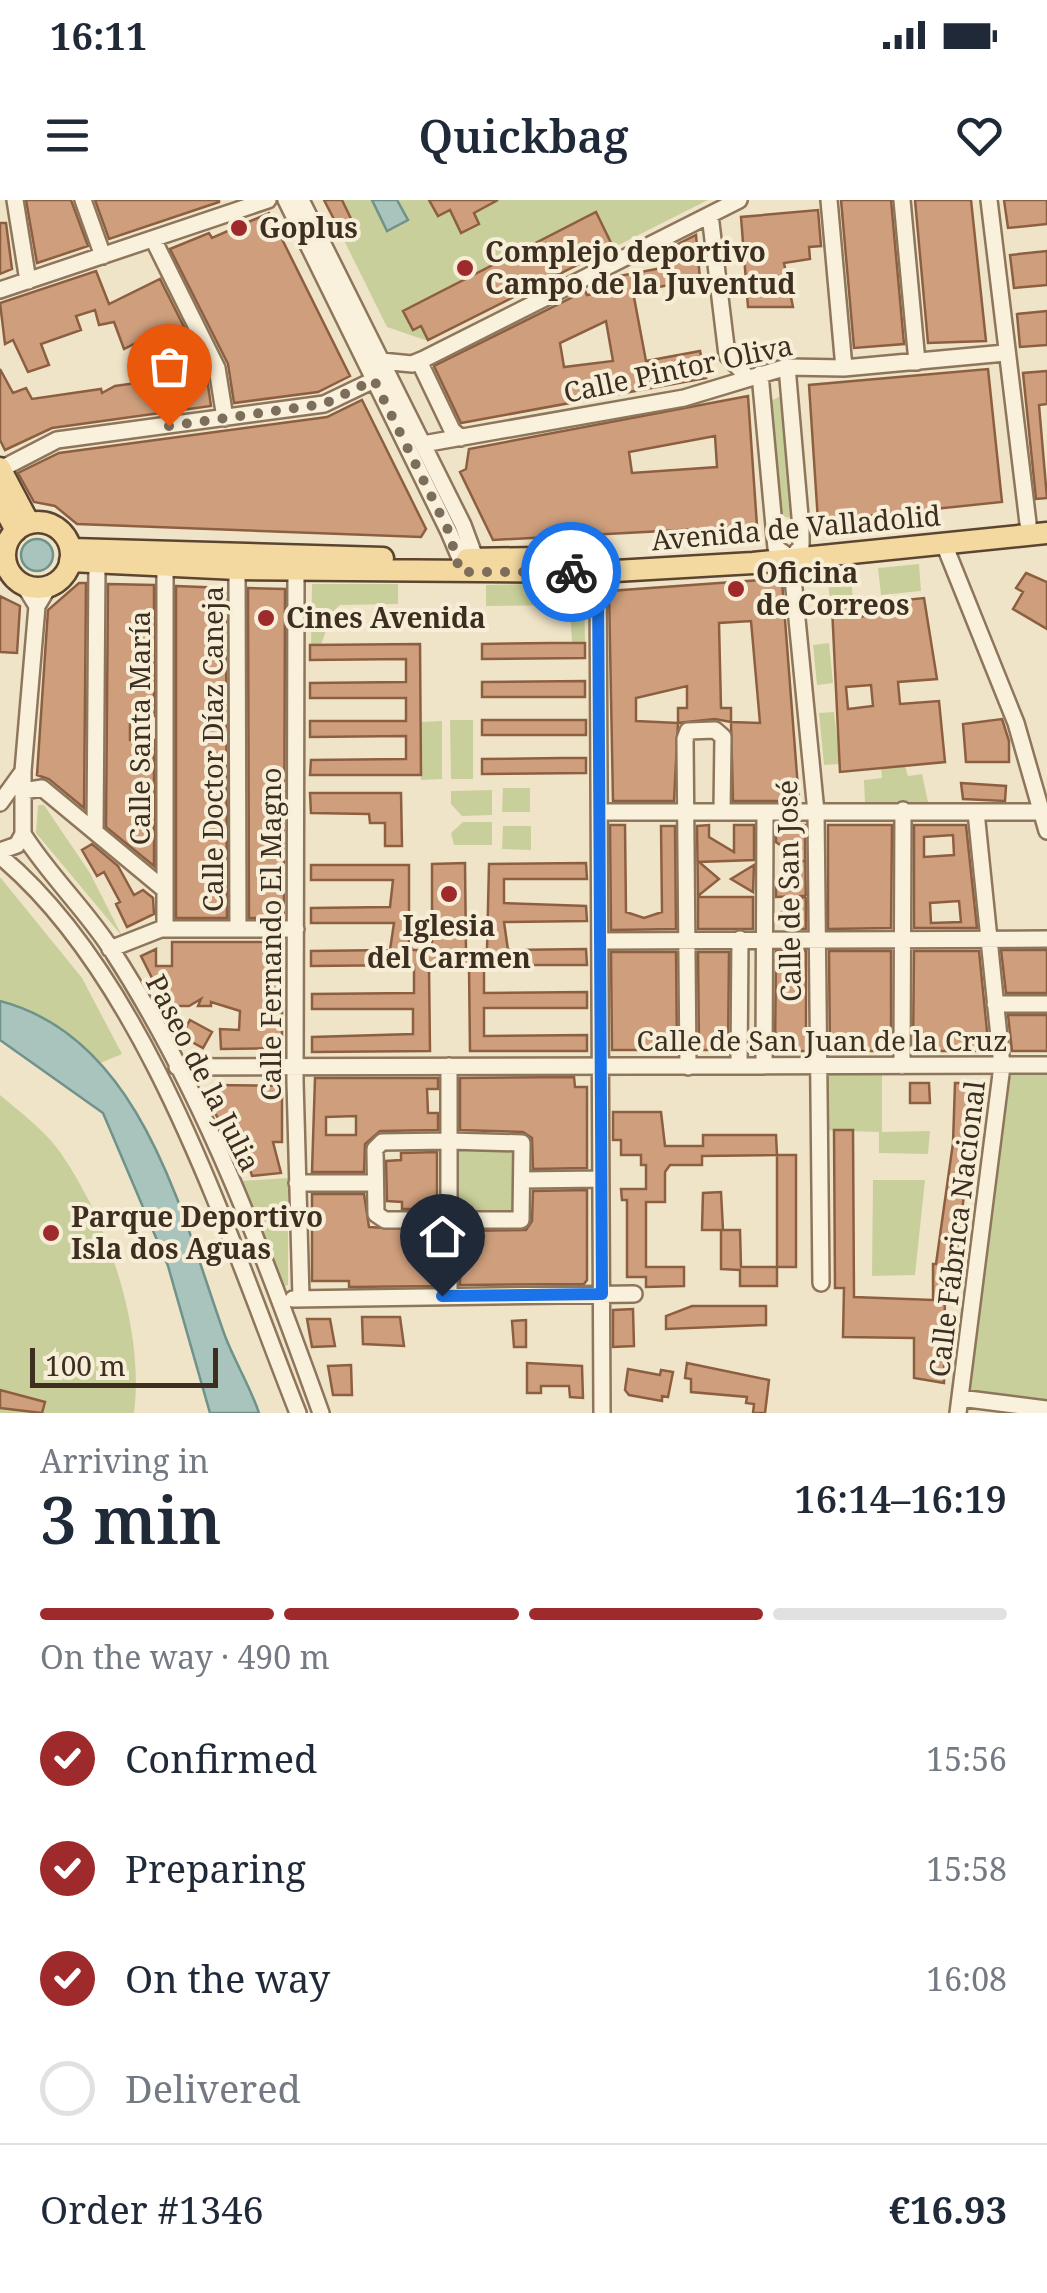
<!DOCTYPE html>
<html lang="en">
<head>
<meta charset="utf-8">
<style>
	:root { --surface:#fff; --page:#f2f2f3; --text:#1f2937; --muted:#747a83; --line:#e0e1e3; --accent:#9e2a2b }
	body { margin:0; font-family:"Noto Serif",serif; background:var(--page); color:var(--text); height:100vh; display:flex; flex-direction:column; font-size:38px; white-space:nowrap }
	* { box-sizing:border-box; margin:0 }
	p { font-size:32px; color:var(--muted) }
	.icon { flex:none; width:55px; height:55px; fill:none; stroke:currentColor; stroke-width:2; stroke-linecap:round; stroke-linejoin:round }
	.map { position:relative; height:1213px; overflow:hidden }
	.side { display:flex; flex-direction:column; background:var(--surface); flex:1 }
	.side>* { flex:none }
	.scale { position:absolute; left:30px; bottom:25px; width:188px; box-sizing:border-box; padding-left:10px; border:5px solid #3d2e20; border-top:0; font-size:28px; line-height:35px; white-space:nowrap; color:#3d2e20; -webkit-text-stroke:8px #f7eed8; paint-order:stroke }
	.pin { position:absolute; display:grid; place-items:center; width:85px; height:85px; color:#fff; margin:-102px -42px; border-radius:50% 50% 50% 0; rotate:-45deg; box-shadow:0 0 10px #0007 }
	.pin .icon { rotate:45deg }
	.courier { position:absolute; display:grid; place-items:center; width:100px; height:100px; margin:-50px; border:8px solid #1a73e8; border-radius:50%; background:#fff; color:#222; box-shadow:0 2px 12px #0007 }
	.overview em { font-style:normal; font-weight:600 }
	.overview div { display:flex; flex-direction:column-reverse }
	.overview { display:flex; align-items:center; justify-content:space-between; height:170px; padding:0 40px }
	h1 { font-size:65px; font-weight:600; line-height:75px }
	.bar { display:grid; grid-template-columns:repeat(4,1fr); gap:15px 10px; align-content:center; height:120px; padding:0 40px }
	.bar i { height:12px; border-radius:8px; background:var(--line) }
	.bar .current { background:var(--accent) }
	.bar p { grid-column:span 4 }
	.line { display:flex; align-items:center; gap:25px; padding:0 40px; border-top:2px solid var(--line) }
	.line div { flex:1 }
	ol { padding:0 40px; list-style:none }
	li { display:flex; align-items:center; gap:30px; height:110px }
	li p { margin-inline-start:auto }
	li .icon { padding:10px; border-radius:50%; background:var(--accent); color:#fff; stroke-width:4 }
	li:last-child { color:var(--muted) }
	li i { width:55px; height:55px; border:5px solid var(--line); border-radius:50% }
	.status { display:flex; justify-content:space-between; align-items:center; height:70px; padding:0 50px; background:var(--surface); direction:ltr }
	.status svg { height:28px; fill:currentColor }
	header { display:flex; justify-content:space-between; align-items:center; height:130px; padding:0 40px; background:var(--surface); font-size:45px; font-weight:600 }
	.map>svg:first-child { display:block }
	.green { fill:#c9cf9b }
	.water { fill:#a9c4bc; stroke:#6f938a; stroke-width:2.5 }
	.building { fill:#cf9f7d; stroke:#8d5f41; stroke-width:2.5; fill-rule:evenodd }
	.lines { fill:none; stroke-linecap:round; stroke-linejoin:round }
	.minor-casing { stroke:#8d765c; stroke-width:20 }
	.major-casing { stroke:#5b4430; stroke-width:25 }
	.minor { stroke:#faf1dc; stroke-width:15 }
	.major { stroke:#f3d9a0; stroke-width:20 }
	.done { stroke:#7c6e5b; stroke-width:10; stroke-dasharray:0 18 }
	.route { stroke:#1a73e8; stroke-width:12 }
	.poi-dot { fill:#9e2a2b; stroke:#f7eed8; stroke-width:4 }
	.labels { text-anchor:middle; stroke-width:8; stroke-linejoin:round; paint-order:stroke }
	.poi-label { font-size:28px; font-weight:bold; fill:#3d2e20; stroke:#f7eed8; text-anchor:start }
	.street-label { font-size:28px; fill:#3d2e20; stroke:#f7eed8 }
</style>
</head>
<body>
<div class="status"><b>16:11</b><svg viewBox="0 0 49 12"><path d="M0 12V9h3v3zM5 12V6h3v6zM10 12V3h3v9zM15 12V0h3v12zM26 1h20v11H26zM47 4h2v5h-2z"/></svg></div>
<header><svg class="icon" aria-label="menu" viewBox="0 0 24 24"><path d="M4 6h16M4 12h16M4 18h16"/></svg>Quickbag<svg class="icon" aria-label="heart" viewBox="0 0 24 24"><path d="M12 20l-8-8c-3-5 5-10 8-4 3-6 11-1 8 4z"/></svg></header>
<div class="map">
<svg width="1047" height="1213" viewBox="0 0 1047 1213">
	<rect width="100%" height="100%" fill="#f0e4c8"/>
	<path class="green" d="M324,0H708L428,141L387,127Z
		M779,197L784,198L796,314L789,318L776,314L768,202Z
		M919,364L921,391L881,395L878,368Z
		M850,370L853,398L830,400L827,373Z
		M584,383L585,443H572L570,405L486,406V385Z
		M312,384H398V404L340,405L332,413L321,445H311Z
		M829,443L833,483L817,485L813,445Z
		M834,512L840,564L824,565L819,513Z
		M450,520H473V579H451Z
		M442,521V579L421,580V522Z
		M905,566L908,576L922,574L928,602L865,604L864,580L882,578L881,568Z
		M503,588H530V612H502Z
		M492,590V615L462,616L451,604V591Z
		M38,605H44L90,673L122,736L36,633Z
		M463,622H492V645H454L451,633Z
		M503,626H531V650L502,649Z
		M0,677L82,778L122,854L98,864C72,837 37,810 0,801Z
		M818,866H882V932L930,931L928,954L879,953V932L819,930Z
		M1002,866H1047V1209L960,1198Z
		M0,895C20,912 42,928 57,948C107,1016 145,1130 134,1213H0Z
		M458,949H516V1013L458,1011Z
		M288,978V1085L283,1087L241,981Z
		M873,980H925L915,1075L872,1076Z"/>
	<path class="water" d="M372,0H397L408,20L387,31Z
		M21 355a16 16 0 1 1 32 0a16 16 0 1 1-32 0Z
		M0,801C143,838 182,1017 225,1136C235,1162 250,1186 259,1213H210L168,1066L103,913L0,840Z"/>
	<path class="building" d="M26,0H71L88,46L37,63Z
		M95,0H219V2L109,39Z
		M324,0H342L353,23L339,29Z
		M429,0H498L474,13L479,24L461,33L450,10L438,16Z
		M841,0H891L904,144L854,148Z
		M915,0H971L986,141L928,143Z
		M1004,0H1047V24L1008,28Z
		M818,10L821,46L809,47L810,59L784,63L793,107H748L741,17Z
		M596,12L613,47L428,140L421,126L413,130L403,111Z
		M269,13L350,176L318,192L234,203L228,164L170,49L209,33L212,38Z
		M0,23H6L12,69L0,74Z
		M696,35L700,79L633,92L646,161L700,151L706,178L461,223L434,166L585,91L587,95L616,90L614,77L667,67L664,51ZM606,121L613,161L564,167L560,143Z
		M1047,51V85L1014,88L1010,55Z
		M96,71L109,104L160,79L206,171L211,206L52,228L5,250L0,240V169L13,193L26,188L32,199L101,189L102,193L115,186L172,178L150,136L124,149L114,122L99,125L95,110L76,116L81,130L41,144L49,165L28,172L13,140L5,144L0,103Z
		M1047,111V145L1020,147L1017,114Z
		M988,169L1002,302L818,321L809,185Z
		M1047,171V204L1039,205L1047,298L1036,299L1023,173Z
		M748,196L757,326L493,340L460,272L466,269L469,249ZM715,236L717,267L632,273L629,252Z
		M362,200L426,329L421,337L77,324L55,306L34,302L18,273L59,253L327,217Z
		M1026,373L1047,382V429L1013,409L1023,392L1016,388Z
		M774,379L782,381L799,601H733L731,522L715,519L678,523L674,601H613L609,391ZM751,421L760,523L731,522V508H721L719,423ZM687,486V508H678V523L636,521V498Z
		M79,383H86L84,608L49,579L37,575L48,410Z
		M108,384L154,385V516L130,517V540H154V666L106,627Z
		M176,386L226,388L227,718H176Z
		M248,388L285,389L284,718H249Z
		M0,396L20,406L17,453L0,452Z
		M924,398L937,479L898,482L900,504L939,501L945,562L840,572L832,407L856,406L857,417L877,415L875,403ZM871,485L873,506L848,509L846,487Z
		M551,443H585V458L482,459V444Z
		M420,444L421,575H310L311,560L406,559V536L310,537V521H406V498H310V483L406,482V459L310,460V445Z
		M585,481V497H482V482Z
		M1002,519L1009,541V562H966L963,524Z
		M482,520H586V535H482Z
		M561,558H586V573L482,574V559Z
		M961,583L1006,586L1005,601L963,599Z
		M310,593H401L402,646H385V623H370L369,614L311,613Z
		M610,625H625L626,712L644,718L662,712L661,626H675L676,729L611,730Z
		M709,625V637L734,652V625H754V660L699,662L719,679L698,696L697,626Z
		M776,625H805L806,729H790V716H776L805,696L776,697V681L803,661L776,642Z
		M828,625H892L891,728L828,729Z
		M914,625H966L977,728H914ZM953,635L954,655L924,657V637ZM959,701L961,722L931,723L930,703Z
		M92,644L118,666L134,695L143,690L153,698L154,714L127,727L116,704L120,702L104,672L97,676L82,650Z
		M465,663L466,750H487L489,664L586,663L587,679H504V703L586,706L587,721L504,722L508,750L586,749L587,765H484V793L587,792V808H484V836L587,835V851H470L469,766L449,765L429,766L430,851L312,852V837L413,834V809H312V794L414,793V765L311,766V751L390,750L394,723H311V708L390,707L393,680H311V665H409V744L413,750H432V664Z
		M754,665L753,692L731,679Z
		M698,697H753V729H698Z
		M172,742H282V848L221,849L220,829L239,830L240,811L211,802V806H198L201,799L189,806H166L141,756L156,749V766H172Z
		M1001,750H1047V793H1006Z
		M776,751H806V851H775Z
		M829,751H891V851H830Z
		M914,751H979L989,851H913Z
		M611,752H676L677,850H612Z
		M698,752H729L728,850H699Z
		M1008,815H1047V851H1012Z
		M190,820L212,832L203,848L181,836Z
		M574,877L575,887H587V968L533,969L532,938L523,932L460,930V878Z
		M315,878H438V889H427L428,913H438V930L380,931L365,944L364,972H312ZM356,916V935H326V917Z
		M910,883H929L930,903H910Z
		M955,883H974V918L952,1088H945L944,1183L914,1178V1138L843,1137L844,1088H835L834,930H853L854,1097L933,1100V1064H936L953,943Z
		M215,885L282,886V942H273L281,973L252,976L244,948L238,951L210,905Z
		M613,912H661L665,946H703V935H776L777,955L702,956V965H670L665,972V1002H646V1067H684V1086L646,1087V1077H627V1000H622L621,989H646V965H641V955H621V940H613Z
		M437,952V1009H402V1002L387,1001L386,961L401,960V953Z
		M777,955H796V1067H777Z
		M587,990V1080L584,1084L460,1085V1031L526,1030L532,1021L533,991Z
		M721,992L723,1030H740L741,1067H777V1086H740V1070L721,1069V1030H702L703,993Z
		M312,994H364L369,1027L438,1031V1086L349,1087V1081H312Z
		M692,1106H766V1125L666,1129V1116Z
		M633,1109L634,1146L613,1147V1110Z
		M362,1117H400L404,1146L363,1144Z
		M307,1119H330L335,1146L312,1147Z
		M526,1120V1147H514L512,1121Z
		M527,1163L582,1166L583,1198L570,1197L569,1186H541V1193H527Z
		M687,1163L769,1180L765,1213H753L754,1204L746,1203L747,1197L691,1192V1179L685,1178Z
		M351,1165L352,1195H333L328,1166Z
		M628,1169L660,1175L661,1170L673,1172L668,1197L662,1196V1201L629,1195L625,1190Z
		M0,1190L45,1202L42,1213L0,1208Z"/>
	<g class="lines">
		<defs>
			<path id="minor" d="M15,0L28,81
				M83,0L103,56
				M286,0L449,332L460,358V372
				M301,0L463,325L479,368
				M829,0L844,168
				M902,0L917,162
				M989,0L1028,323
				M710,15L727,155L748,178
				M153,39L217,168L225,218
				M0,90L268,0
				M381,161L412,164L424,159L739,0
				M419,161L452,230L461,238
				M787,167L801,328V347L791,358
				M760,174L776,348L791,358
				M423,244L684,198L787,167L844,168L1005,153
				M1,269L57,240L324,204L374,180
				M944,344L1016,523L1047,631
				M791,358L816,612L821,1083
				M0,362H6
				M165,366V729
				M237,369L238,729
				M296,370L295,881L301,1098
				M598,372L602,1213
				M24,385L37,406
				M23,591L42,588L165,690
				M0,603L21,574
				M599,612H1041
				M95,631L97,364
				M23,634C49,675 85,709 111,749C204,892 264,1054 321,1213
				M0,651L17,645L23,634V571L37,406L49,386
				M0,656C148,779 228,1036 298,1213
				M600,741L1047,739
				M110,749L161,729H296
				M995,804H1047
				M449,866V1097
				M739,866L740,739
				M764,866L765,612
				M902,866L903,610
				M177,867L1047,865
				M688,867L685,539L688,531L715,530L723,537L722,612
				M449,941L522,943L521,1020H385L376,1014L375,949L382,942Z
				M522,980L601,979
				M297,983H375
				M293,1099L634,1094
				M960,1198L1047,1209
				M958,1213L1002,866L976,612"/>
			<path id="major" d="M0,268L29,323
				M0,300L16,331
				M5 355a33 33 0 1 1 66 0a33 33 0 1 1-66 0Z
				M72,349L383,358
				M467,359L603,357
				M70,361L237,369L598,372L753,363L1047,333"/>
		</defs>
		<use href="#minor" class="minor-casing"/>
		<use href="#major" class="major-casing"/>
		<use href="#minor" class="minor"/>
		<use href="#major" class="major"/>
	</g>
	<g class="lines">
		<path class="done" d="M169,226L324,204L374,180L449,332L460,372H571"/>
		<path class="route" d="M442,1096L602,1094L598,372H571"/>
	</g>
	<g class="poi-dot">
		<circle cx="239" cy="28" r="10"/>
		<circle cx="465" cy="68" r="10"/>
		<circle cx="736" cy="389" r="10"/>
		<circle cx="266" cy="418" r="10"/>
		<circle cx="449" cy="694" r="10"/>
		<circle cx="51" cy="1033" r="10"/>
	</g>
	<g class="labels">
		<g class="poi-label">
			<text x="259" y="38">Goplus</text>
			<text x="485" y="62">Complejo deportivo<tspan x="485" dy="32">Campo de la Juventud</tspan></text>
			<text x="756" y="383">Oficina<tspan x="756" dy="32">de Correos</tspan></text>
			<text x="286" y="428">Cines Avenida</text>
			<text x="449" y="736" text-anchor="middle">Iglesia<tspan x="449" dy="32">del Carmen</tspan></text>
			<text x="71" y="1027">Parque Deportivo<tspan x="71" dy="32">Isla dos Aguas</tspan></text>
		</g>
		<g class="street-label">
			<text transform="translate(678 169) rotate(-12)" y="10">Calle Pintor Oliva</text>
			<text transform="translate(796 328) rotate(-5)" y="10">Avenida de Valladolid</text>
			<text transform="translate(140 528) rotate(-90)" y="10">Calle Santa María</text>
			<text transform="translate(213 549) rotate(-90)" y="10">Calle Doctor Díaz Caneja</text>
			<text transform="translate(789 691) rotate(-91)" y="10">Calle de San José</text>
			<text transform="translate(271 734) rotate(-90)" y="10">Calle Fernando El Magno</text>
			<text x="822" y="851">Calle de San Juan de la Cruz</text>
			<text transform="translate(203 873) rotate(63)" y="10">Paseo de la Julia</text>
			<text transform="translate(957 1029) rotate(-83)" y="10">Calle Fábrica Nacional</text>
		</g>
	</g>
</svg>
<div class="scale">100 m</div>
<div class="pin" style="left:169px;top:226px;background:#ea580c"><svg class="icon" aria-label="bag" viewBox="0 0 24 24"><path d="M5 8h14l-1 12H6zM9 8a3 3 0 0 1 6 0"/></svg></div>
<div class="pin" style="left:442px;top:1096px;background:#1f2937"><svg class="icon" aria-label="home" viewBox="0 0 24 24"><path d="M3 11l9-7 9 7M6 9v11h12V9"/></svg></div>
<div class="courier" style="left:571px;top:372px"><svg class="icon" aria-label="bike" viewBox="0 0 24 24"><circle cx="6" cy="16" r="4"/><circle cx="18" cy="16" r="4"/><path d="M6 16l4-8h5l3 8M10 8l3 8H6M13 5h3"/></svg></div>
</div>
<section class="side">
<div class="overview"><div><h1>3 min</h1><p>Arriving in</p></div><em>16:14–16:19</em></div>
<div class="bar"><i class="current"></i><i class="current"></i><i class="current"></i><i></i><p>On the way · 490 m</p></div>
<ol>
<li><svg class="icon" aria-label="check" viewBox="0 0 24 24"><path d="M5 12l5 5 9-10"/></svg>Confirmed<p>15:56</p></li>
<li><svg class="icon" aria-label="check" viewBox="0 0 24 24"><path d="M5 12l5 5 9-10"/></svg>Preparing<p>15:58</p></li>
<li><svg class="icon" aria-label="check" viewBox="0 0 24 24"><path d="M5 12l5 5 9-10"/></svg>On the way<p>16:08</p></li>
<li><i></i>Delivered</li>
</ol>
<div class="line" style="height:130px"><div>Order #1346</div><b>€16.93</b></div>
</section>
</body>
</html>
